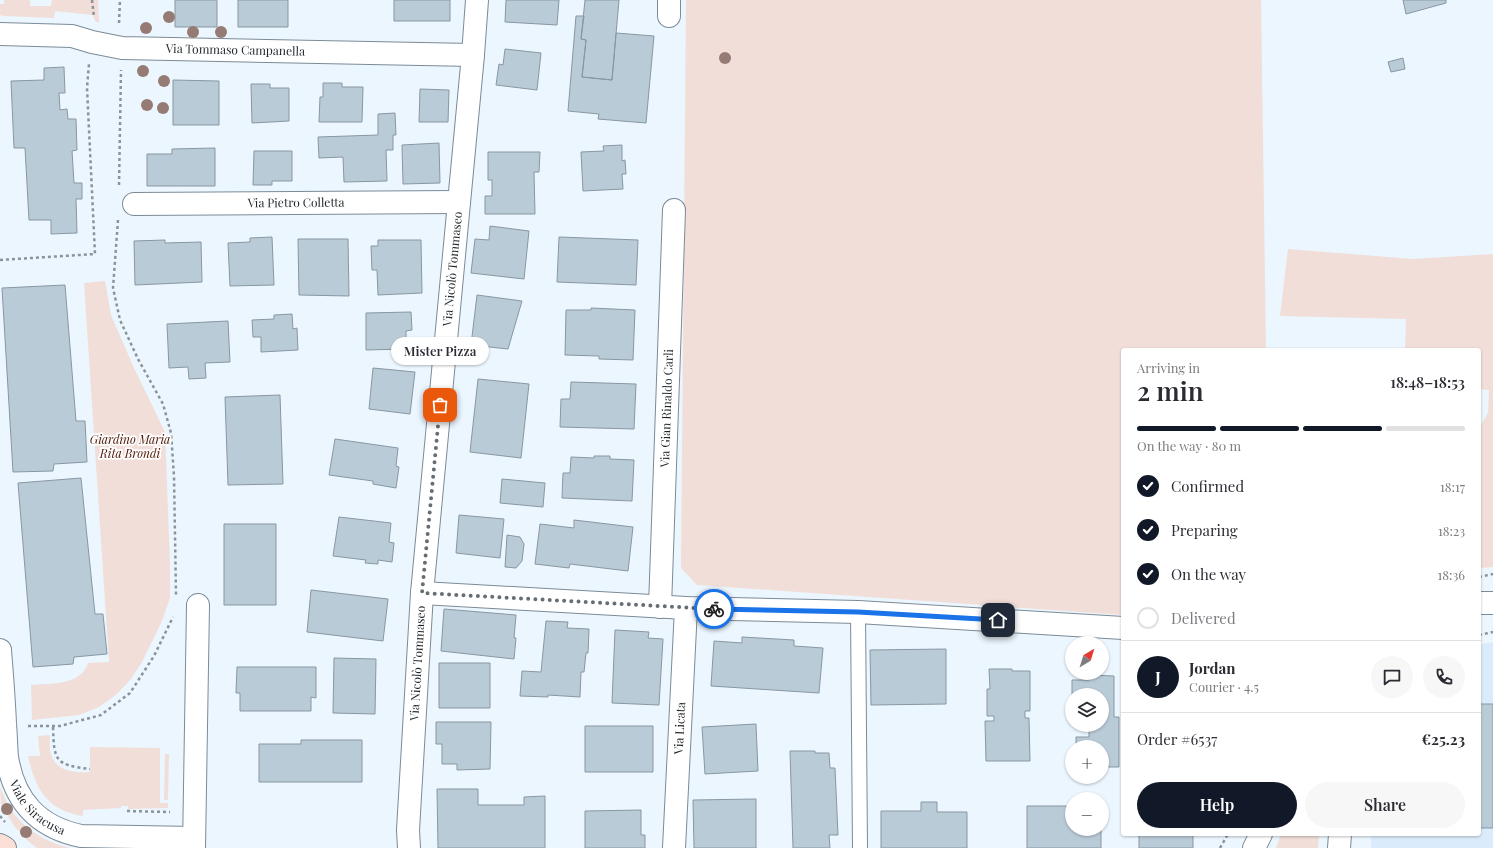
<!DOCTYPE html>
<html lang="en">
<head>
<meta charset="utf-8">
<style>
	:root { --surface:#fff; --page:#f7f7f7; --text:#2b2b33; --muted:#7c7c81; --line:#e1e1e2; --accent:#111827 }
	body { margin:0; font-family:"Playfair Display",serif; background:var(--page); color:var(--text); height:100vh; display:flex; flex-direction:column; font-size:15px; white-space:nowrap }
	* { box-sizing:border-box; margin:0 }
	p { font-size:13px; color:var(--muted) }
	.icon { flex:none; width:22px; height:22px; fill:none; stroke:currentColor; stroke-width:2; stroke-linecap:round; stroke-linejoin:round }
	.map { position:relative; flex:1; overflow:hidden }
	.details { position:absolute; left:1121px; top:348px; width:360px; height:488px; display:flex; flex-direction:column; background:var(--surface); border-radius:4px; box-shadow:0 1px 3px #0004 }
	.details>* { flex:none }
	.needle { width:26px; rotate:38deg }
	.fabs { position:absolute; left:1065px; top:636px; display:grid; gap:8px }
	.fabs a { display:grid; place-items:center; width:44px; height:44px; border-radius:50%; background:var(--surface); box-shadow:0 1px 3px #0004; font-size:20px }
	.pin { position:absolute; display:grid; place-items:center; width:34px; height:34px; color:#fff; margin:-17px; border-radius:8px; box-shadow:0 2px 6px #0006 }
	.courier { position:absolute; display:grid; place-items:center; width:40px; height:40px; margin:-20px; border:3px solid #1a73e8; border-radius:50%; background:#fff; color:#222; box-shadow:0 1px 5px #0007 }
	.bubble { position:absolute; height:28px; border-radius:14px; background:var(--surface); box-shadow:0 1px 3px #0004; font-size:13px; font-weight:600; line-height:28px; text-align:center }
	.headline em { font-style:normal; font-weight:600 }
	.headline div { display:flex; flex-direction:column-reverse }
	.headline { display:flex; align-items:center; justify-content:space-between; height:68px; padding:0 16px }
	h1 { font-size:26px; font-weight:600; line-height:30px }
	.bar { display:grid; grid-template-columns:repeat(4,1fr); gap:6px 4px; align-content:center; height:48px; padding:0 16px }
	.bar i { height:5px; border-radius:3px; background:var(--line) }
	.bar .current { background:var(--accent) }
	.bar p { grid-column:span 4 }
	.line { display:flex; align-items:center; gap:10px; padding:0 16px; border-top:1px solid var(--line) }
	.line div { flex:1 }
	.round { display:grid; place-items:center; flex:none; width:42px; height:42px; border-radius:21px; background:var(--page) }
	ol { padding:0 16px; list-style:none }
	li { display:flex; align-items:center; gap:12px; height:44px }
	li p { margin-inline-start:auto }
	li .icon { padding:4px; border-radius:50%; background:var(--accent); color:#fff; stroke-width:4 }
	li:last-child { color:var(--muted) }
	li i { width:22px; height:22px; border:2px solid var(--line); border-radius:50% }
	.action { display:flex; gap:8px; margin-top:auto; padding:8px 16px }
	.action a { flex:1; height:46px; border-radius:24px; background:var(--accent); color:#fff; font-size:16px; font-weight:600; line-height:46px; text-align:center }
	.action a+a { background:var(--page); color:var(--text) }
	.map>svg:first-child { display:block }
	.built { fill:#daecfb }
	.green { fill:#f1ded8 }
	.building { fill:#bacbd8; stroke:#8797a3 }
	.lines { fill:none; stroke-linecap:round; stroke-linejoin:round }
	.service-casing { stroke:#7b8b97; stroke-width:16 }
	.minor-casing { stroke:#7b8b97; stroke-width:24 }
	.tertiary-casing { stroke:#7b8b97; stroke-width:24 }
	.secondary-casing { stroke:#7b8b97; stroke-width:24 }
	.path { stroke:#8b939a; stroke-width:2.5; stroke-dasharray:3 3; stroke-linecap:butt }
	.service { stroke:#fff; stroke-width:14 }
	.minor { stroke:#fff; stroke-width:22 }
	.tertiary { stroke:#fff; stroke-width:22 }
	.secondary { stroke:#fcdfd6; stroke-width:22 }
	.tree { fill:#957b73 }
	.done { stroke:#666e74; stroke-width:4; stroke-dasharray:0 7.2 }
	.route { stroke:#1a73e8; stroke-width:5 }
	.labels { text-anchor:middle; stroke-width:3.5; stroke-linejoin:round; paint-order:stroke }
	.street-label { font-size:12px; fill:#1e2529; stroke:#fff }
	.park-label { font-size:12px; font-style:italic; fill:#4e1602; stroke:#fff }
</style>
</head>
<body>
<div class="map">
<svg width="1493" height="848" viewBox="0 0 1493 848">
	<rect width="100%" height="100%" fill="#ecf6fe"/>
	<path class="built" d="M1493,642V848H1371V834H1479V645Z"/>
	<path class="green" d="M4,0H30V6H51L52,0H98L99,23L95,21L93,15L55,11L54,18L4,16L0,15V4H4Z
		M686,0H1261L1266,350H1123V615L697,585L681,568Z
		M1288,249L1413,259L1493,254V567L1479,568V428L1488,413L1489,390L1479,389V350H1405L1406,319L1280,316Z
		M105,281L111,315L134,368L165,432L170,564V598L162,621L142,662L131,679L117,694L99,707L79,715L32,720L31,685C50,683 81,686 88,663L109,662L84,283Z
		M50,735C50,742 49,751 52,757C58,772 77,773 90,772V747L160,748V803H168V808L128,809V806H121V808L83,810V816C48,811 35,789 28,756H40L38,736Z
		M165,754H169L168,800H164Z
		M0,787C3,793 5,799 8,805C20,826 47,844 71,848H37L28,841L15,827L1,805Z
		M1281,834H1319L1318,848H1276Z"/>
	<path class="building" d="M175,0H217V27H175Z
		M238,0H288V27H238Z
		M394,0H450V21H394Z
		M506,0H559L557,25L505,22Z
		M585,0H619L612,80L582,77L586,40L581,39Z
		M1403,0H1446V3L1406,14Z
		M576,16H584L581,39L586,40L582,77L612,80L616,33L654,36L646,123L598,119L599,114L568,111Z
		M505,49L541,53L537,90L496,85L499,64L503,65Z
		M1403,58L1405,69L1391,72L1388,62Z
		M64,67L65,93H59L60,110L67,109L68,119H76L77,150L72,151L74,183H82V199H76L77,233L51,234V220H29L25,148H14L11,81L44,80V68Z
		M173,80L219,81V125H173Z
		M323,83H342V87H363L362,122H319L320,97H323Z
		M251,84H270V88H289V121L252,123Z
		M420,89L449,90L448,122H419Z
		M395,113L396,135H393V150H386L387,181L344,182L343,157L319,158L318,137L378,135V114Z
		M439,143L440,183L403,184L402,145Z
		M622,145V161L625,160L626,174H622L623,189L583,191L581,152L604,151L603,146Z
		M215,148V186H147V154H172V149Z
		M254,151H292V181H272V185H253Z
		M488,152H540L539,172H534L535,214H485V196H492V180H488Z
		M490,226L529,231L524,279L471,273L475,239L489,240Z
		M272,237L274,285L230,286L228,243L250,242V238Z
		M559,237L638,240L636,285L557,282Z
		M298,239H348L349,296L299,295Z
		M165,240V243L201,242L202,282L135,285L134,241Z
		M378,240H421L422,293L378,295L377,270H372L371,246H378Z
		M65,285L76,421H85L87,462L54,464L53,471L13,472L2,288Z
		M477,295L522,301L508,349L471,345Z
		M591,308L635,310L633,360L599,359V356L565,355L566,310H591Z
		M411,312L412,330L406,331V349L366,350V313Z
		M292,314L293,329L297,328L298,350L261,352V337H253L252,320L274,319V315Z
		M228,321L230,362L205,363L206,378L189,379L188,367L169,368L167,324Z
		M373,368L415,372L410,414L369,409Z
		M478,379L529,384L521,458L470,452Z
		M571,382L636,384L634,429L560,427L561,399H570Z
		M280,395L283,484L228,485L225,397Z
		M335,439L398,448L396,466L399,467L396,488L373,484V481L329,475Z
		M594,456H610V459L634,460L632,501L562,498L563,473H570L571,457L594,458Z
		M81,478L95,614H103L107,654L74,657L73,664L33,667L18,483Z
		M502,479L545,483L543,507L500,503Z
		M459,515L504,519L500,558L456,553Z
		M339,517L391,523L389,542L394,543L392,562L378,560V564L365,563L366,560L333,556Z
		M574,520L633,527L628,571L570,564L569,568L535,564L540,524L574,528Z
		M224,524H276V605H224Z
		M507,535L520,537L524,544L522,561L516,568L505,567Z
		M311,590L388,599L383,641L307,632Z
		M444,609L516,615L514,638H516L514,659L441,651Z
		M546,621L568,622L567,628L589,629L588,653H586L584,672H581L580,697L548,695V697L520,696L522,671L541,672Z
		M615,630L649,632L648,638L663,639L659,705L612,703Z
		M742,637L794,640V646L823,648L819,693L711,686L714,641L742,643Z
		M946,649V704L871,705L870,650Z
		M334,658L376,659L375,714L333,713Z
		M439,663H490V708H439Z
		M237,667H316V698L311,697V711H240V693H236Z
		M989,669H1012V671H1030V711H1025V718H1029L1030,761H986L985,721H994V716H987V689H990Z
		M1089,675L1114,676V717H1119V767H1102V747H1076V737H1089V725H1102V695H1072V680H1089Z
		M1479,704H1493V828H1479Z
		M436,722H491L490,769L457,770V764H442V744H436Z
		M756,724L758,771L705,774L702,727Z
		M585,726H653V772H585Z
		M301,740H362V782H259V744H301Z
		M790,751H815V753H829L830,768H835L838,835H829L830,848H793Z
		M437,789H478V805H524V797L545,796V848H438Z
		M756,799V848H694L693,800Z
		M921,802H937V812H967V848H881V811H921Z
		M1027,806H1072V829H1101V848H1027Z
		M641,810V835H645V848H585V811Z
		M1139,834H1193V848H1139Z"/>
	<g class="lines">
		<defs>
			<path id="service" d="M858,612L860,848"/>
			<g id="minor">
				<path d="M669,0V16"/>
				<path id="s1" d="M0,34L72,36L92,42L122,48L473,55"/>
				<path id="s2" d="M134,204L459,202"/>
				<path d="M422,593L686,608L858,612L1123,628"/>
				<path id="s3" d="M660,607L674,210"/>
				<path id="s4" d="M0,650C2,675 4,699 5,724C6,735 6,746 7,757C14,801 38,827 81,836L194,838"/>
				<path d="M194,848L198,605"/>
				<path id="s5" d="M409,848L408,830L422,593L473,55L477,0"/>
				<path id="s6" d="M674,848L686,608"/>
			</g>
			<path id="tertiary" d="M1479,603H1493
				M1254,848L1261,834
				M1339,848L1340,834"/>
			<path id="secondary" d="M0,845L5,848"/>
		</defs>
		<use href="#service" class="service-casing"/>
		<use href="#minor" class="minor-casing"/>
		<use href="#tertiary" class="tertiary-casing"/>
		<use href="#secondary" class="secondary-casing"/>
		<path class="path" d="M92,0L94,17
			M119,23L120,0
			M119,185L121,70
			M118,220L113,288L120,320L138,359L163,404L171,433L174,476L176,595
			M0,260L95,254L87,88L89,64
			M1479,577L1493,574
			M1479,635L1493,632
			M28,726H60L101,715L130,693L154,656L173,617
			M53,727C54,761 55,765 90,769
			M127,811L170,812
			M0,816L5,822
			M1220,848L1228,834"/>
		<use href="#service" class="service"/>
		<use href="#minor" class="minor"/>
		<use href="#tertiary" class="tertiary"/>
		<use href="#secondary" class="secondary"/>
	</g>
	<g class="tree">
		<circle cx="169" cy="17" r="6"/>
		<circle cx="146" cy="28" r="6"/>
		<circle cx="193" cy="32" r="6"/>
		<circle cx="221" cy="32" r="6"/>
		<circle cx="725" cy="58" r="6"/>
		<circle cx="143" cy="71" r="6"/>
		<circle cx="164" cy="81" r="6"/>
		<circle cx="147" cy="105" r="6"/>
		<circle cx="163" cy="108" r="6"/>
		<circle cx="7" cy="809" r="6"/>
		<circle cx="26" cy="832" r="6"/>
	</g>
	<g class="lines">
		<path class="done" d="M440,405L422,593L714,609"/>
		<path class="route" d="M714,609L858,612L998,620"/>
	</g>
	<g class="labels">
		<g class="street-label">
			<text dy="4" stroke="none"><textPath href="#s1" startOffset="237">Via Tommaso Campanella</textPath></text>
			<text dy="4" stroke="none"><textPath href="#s2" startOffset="162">Via Pietro Colletta</textPath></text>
			<text dy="4" stroke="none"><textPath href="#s5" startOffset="581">Via Nicolò Tommaseo</textPath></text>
			<text dy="4" stroke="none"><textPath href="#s3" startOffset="199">Via Gian Rinaldo Carli</textPath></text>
			<text dy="4" stroke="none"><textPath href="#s5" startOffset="185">Via Nicolò Tommaseo</textPath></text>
			<text dy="4" stroke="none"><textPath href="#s6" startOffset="120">Via Licata</textPath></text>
			<text dy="4" stroke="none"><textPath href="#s4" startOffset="169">Viale Siracusa</textPath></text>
		</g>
		<g class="park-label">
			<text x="130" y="444">Giardino Maria<tspan x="130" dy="14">Rita Brondi</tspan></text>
		</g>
	</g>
</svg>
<div class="fabs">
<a><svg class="needle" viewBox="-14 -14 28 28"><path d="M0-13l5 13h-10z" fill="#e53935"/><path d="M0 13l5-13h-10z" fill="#7c7c81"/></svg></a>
<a><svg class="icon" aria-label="layers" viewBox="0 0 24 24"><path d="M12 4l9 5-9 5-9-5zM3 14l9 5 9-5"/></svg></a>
<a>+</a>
<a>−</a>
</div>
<div class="pin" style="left:440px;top:405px;background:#ea580c"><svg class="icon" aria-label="bag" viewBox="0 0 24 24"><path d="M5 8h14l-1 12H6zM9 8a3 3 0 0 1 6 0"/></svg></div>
<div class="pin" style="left:998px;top:620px;background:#1f2937"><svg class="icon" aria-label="home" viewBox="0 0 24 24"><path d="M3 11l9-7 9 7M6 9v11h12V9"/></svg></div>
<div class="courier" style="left:714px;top:609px"><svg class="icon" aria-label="bike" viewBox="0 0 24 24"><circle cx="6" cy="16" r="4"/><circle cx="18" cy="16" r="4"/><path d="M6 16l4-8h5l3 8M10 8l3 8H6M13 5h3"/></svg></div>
<div class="bubble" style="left:391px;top:337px;width:98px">Mister Pizza</div>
<section class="details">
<div class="headline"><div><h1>2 min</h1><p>Arriving in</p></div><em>18:48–18:53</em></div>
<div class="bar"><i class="current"></i><i class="current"></i><i class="current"></i><i></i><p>On the way · 80 m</p></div>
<ol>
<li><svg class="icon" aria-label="check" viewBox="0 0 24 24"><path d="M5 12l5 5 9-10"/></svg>Confirmed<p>18:17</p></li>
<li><svg class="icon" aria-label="check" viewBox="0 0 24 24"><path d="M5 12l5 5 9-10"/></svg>Preparing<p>18:23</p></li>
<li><svg class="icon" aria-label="check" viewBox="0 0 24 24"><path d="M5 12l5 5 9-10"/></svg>On the way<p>18:36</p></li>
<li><i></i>Delivered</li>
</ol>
<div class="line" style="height:72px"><b class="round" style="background:var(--accent);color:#fff">J</b><div><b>Jordan</b><p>Courier · 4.5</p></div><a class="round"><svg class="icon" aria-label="chat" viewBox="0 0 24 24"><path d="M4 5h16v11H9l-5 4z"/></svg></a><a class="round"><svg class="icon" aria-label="phone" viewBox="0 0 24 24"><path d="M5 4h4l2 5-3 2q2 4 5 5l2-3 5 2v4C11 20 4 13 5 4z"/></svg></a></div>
<div class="line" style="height:52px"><div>Order #6537</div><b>€25.23</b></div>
<div class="action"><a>Help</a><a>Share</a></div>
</section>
</div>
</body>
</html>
